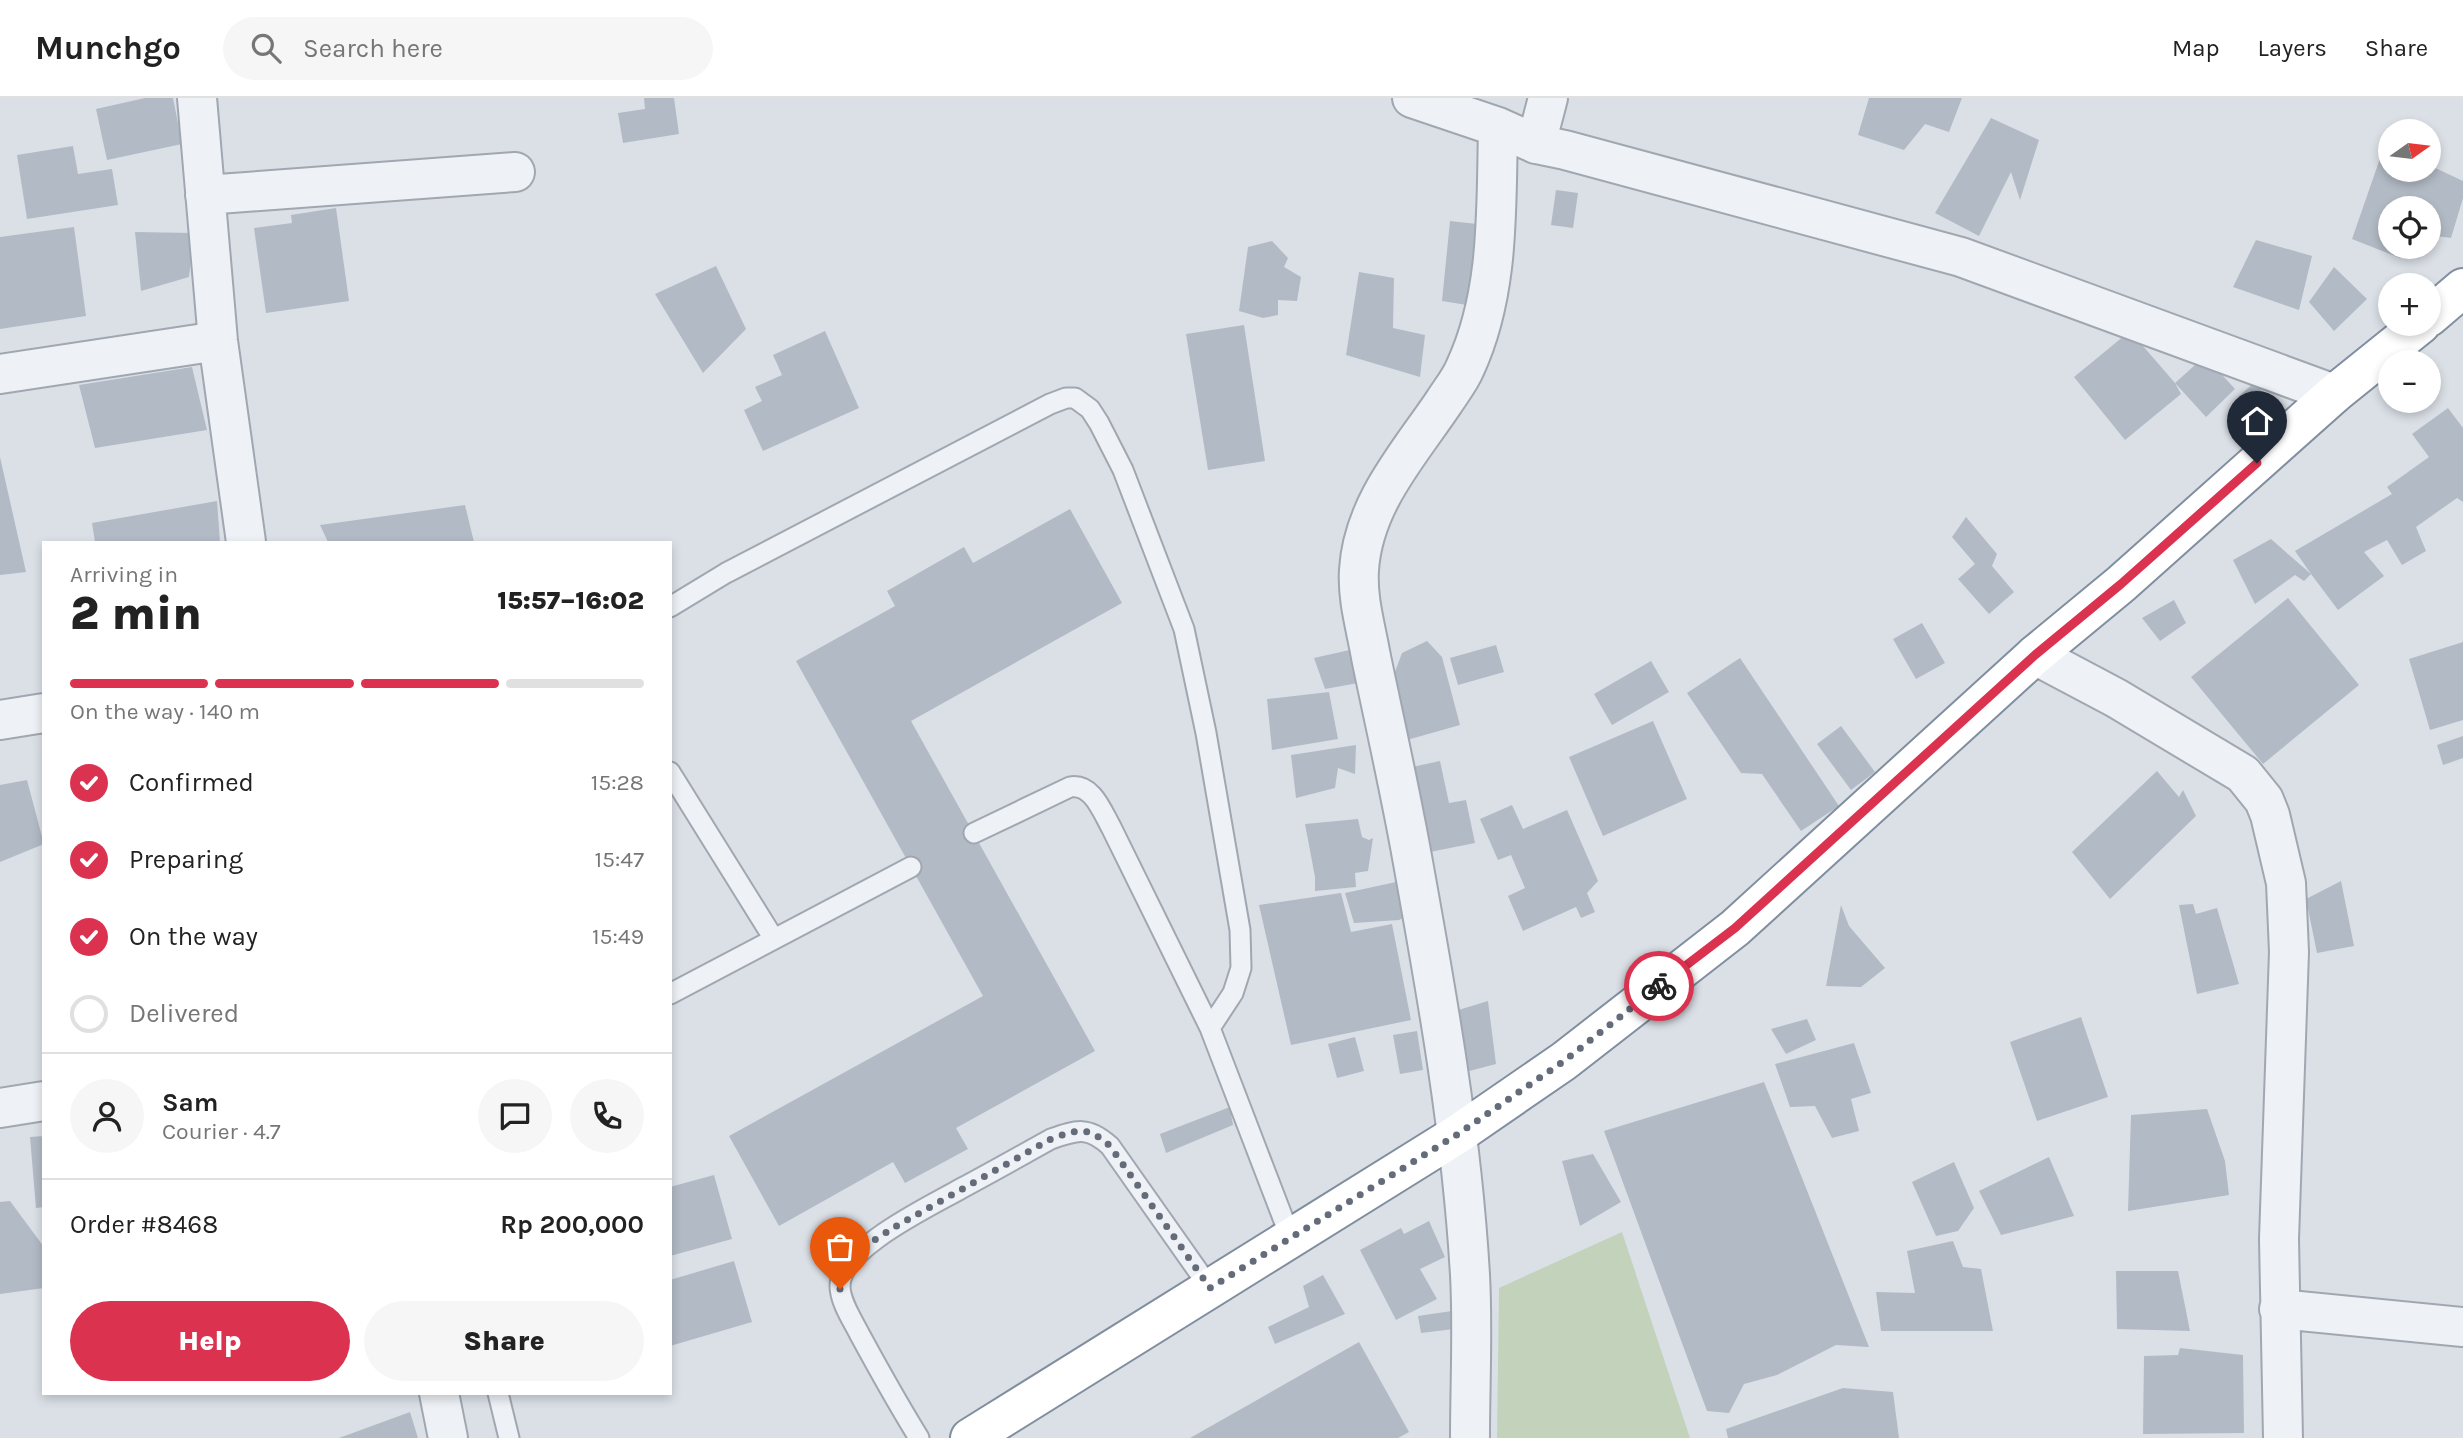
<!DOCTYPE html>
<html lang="en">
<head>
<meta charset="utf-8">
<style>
	:root { --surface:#fff; --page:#f6f6f6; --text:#222; --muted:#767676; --line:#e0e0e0; --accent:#db3250 }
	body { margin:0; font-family:Karla,sans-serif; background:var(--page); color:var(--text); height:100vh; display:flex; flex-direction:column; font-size:26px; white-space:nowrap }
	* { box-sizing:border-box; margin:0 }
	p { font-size:23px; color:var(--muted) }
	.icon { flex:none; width:38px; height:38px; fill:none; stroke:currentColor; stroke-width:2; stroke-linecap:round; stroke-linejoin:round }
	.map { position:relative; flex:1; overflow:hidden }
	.sheet { position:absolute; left:42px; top:443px; width:630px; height:854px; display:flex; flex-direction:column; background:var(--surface); border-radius:0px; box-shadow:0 4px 10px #0003 }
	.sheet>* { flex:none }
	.needle { width:46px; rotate:76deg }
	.controls { position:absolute; left:2378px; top:21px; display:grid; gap:14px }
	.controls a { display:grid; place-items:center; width:63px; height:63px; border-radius:50%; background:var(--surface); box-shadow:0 4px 10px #0003; font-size:35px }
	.pin { position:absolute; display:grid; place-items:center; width:60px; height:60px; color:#fff; margin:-72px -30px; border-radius:50% 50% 50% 0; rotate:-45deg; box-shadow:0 0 7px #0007 }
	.pin .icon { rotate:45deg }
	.courier { position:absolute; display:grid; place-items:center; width:70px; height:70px; margin:-35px; border:5px solid #db3250; border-radius:50%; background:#fff; color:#222; box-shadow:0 2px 9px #0007 }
	.summary em { font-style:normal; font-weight:800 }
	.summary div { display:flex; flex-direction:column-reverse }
	.summary { display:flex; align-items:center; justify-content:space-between; height:119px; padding:0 28px }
	h1 { font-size:46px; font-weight:800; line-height:52px }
	.bar { display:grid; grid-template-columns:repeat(4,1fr); gap:10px 7px; align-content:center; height:84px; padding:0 28px }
	.bar i { height:9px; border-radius:5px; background:var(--line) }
	.bar .selected { background:var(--accent) }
	.bar p { grid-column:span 4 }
	.line { display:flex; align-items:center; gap:18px; padding:0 28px; border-top:2px solid var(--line) }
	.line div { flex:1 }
	.round { display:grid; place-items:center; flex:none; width:74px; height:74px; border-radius:37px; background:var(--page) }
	ol { padding:0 28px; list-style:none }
	li { display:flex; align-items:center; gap:21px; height:77px }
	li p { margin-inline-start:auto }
	li .icon { padding:7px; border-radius:50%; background:var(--accent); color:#fff; stroke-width:4 }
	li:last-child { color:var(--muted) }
	li i { width:38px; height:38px; border:4px solid var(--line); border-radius:50% }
	.primary-button { display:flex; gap:14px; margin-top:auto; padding:14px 28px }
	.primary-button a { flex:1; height:80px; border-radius:42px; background:var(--accent); color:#fff; font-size:28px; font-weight:800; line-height:80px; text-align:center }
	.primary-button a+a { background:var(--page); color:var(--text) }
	header { display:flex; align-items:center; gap:42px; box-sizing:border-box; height:98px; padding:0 35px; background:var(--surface); border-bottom:2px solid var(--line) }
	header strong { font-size:33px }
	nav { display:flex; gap:38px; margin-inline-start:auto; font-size:24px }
	.search { width:490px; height:63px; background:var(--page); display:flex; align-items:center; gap:18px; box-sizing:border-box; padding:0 24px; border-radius:38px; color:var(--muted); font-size:26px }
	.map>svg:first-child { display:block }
	.green { fill:#c2d2bb }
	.building { fill:#b2bac5 }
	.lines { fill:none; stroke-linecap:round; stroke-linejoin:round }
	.lane-casing { stroke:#a0a7b1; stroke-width:23 }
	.street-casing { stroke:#a0a7b1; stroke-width:42 }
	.highway-casing { stroke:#818e9f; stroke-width:42 }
	.lane { stroke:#eef1f5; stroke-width:19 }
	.street { stroke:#eef1f5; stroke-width:38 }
	.highway { stroke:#fff; stroke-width:38 }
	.done { stroke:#646c7a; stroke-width:7; stroke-dasharray:0 12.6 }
	.route { stroke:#db3250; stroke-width:9 }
</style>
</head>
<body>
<header>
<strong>Munchgo</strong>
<div class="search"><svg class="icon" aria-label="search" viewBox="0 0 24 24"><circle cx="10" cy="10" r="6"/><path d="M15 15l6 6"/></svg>Search here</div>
<nav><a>Map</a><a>Layers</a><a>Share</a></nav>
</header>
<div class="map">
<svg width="2463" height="1340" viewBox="0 0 2463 1340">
	<rect width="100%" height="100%" fill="#dbe0e7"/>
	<path class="green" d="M1622,1134L1690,1340H1497L1499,1190Z"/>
	<path class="building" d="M145,0H173L182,46L107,62L96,11Z
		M644,0H674L679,36L623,45L618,15L645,11Z
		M1869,0H1962L1949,34L1925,26L1904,52L1858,37Z
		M1991,20L2039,42L2020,102L2011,74L1979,138L1935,115Z
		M2385,46L2390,49V72H2429V67L2463,83V100L2451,140L2429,137V110H2390V149H2404L2400,160L2352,141Z
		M73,48L78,76L112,71L118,107L27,121L17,57Z
		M1556,92L1578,95L1573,130L1551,127Z
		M336,110L349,203L266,215L254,130L292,125L291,117Z
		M1450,123L1477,126L1467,207L1442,203Z
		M74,129L86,218L0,231V139Z
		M135,134L194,135L189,179L141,193Z
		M2256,142L2312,158L2299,212L2233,189Z
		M1272,143L1288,160L1284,169L1301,179L1297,203L1278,202V217L1263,220L1239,213L1248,149Z
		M716,168L746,231L703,275L655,196Z
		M2334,169L2367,201L2334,233L2309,204Z
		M1359,174L1394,180L1393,230L1425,237L1420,279L1346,257Z
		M1244,227L1265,363L1208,372L1186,236Z
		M825,233L859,310L763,353L744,312L762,303L755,289L782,277L773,257Z
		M2130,233L2175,285L2181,296L2125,342L2074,279Z
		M2205,258L2235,291L2206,319L2175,285Z
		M192,269L207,332L95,350L79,287Z
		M2255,284L2276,313L2257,330L2238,299Z
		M2448,310L2463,330V404L2457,400L2416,429L2426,453L2402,467L2387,442L2364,454L2384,478L2338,512L2311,476L2304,483L2295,477L2255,506L2233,462L2271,441L2311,476L2295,453L2392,396L2387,389L2429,359L2412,336Z
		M0,359L26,474L0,477Z
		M217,403L220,444H95L92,425Z
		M465,407L474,444H328L320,427Z
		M1070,411L1122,505L911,623L1095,953L956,1030L968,1051L905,1085L893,1064L779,1128L729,1038L983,898L796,563L895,508L887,493L964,449L973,465Z
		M1966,419L1997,456L1992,468L2014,494L1989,516L1958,481L1975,466L1952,439Z
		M2288,500L2359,587L2263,666L2191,579Z
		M2174,502L2186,525L2160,543L2142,520Z
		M1922,525L1945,565L1916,581L1893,541Z
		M1427,543L1442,559L1460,627L1400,644L1387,595L1402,555Z
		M2463,544V622L2430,632L2409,561Z
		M1496,547L1504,574L1458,587L1450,560Z
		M1354,551L1358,585L1325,591L1314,560Z
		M1740,560L1839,708L1801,733L1762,676L1741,675L1687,595Z
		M1651,563L1669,594L1612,627L1594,596Z
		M1329,594L1338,641L1272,652L1267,601Z
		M1653,623L1687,701L1603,738L1569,659Z
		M1841,628L1875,674L1851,692L1817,646Z
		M2463,638V660L2443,667L2437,647Z
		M1356,647L1355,676L1338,670L1335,690L1296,700L1291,657Z
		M1440,663L1449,705L1466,702L1475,745L1415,757L1398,672Z
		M2157,673L2179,699L2183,692L2196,718L2110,801L2072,754Z
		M27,682L44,746L0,764V687Z
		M1512,707L1523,731L1567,712L1598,783L1587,795L1595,814L1581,820L1576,809L1523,833L1508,798L1525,790L1511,757L1498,762L1480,721Z
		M1358,721L1362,739L1369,742L1373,740L1368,773L1355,775L1356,789L1315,793V779L1305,726Z
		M2341,783L2354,848L2317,855L2306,801Z
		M1396,784L1405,819L1399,822L1354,825L1345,795Z
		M1341,795L1351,834L1392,826L1411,922L1291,947L1259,807Z
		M2193,806L2196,816L2217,810L2239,886L2197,896L2179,807Z
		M1841,807L1849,828L1885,870L1861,889L1826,888Z
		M1488,903L1496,966L1454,977L1442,917Z
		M2081,919L2108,999L2037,1023L2010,944Z
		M1807,921L1816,942L1786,956L1771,931Z
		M1417,933L1423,972L1400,976L1393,937Z
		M1355,939L1364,973L1337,980L1328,946Z
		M1854,945L1871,995L1851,1001L1859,1033L1832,1040L1815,1008L1790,1009L1775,966Z
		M1764,984L1869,1249L1836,1247L1777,1277L1744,1286L1729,1315L1707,1313L1604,1033Z
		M1230,1009L1233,1027L1166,1055L1160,1036Z
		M2207,1011L2225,1063L2229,1097L2128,1113L2131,1017Z
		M44,1038V1109L36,1110L30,1039Z
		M1593,1056L1621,1104L1580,1128L1562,1063Z
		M2049,1059L2074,1118L2001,1137L1979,1093Z
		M1954,1064L1974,1110L1958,1133L1936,1138L1912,1084Z
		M714,1077L732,1141L670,1158V1089Z
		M10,1103L44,1149V1190L0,1196V1104Z
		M1429,1123L1445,1159L1420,1171L1437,1201L1396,1222L1360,1152L1401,1130L1404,1136Z
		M1953,1143L1963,1169L1981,1171L1993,1233H1881L1876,1194L1915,1195L1907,1153Z
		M734,1163L752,1224L670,1248V1182Z
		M2116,1173H2178L2190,1233L2117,1231Z
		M1323,1177L1345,1216L1275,1246L1268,1229L1309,1209L1303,1188Z
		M1452,1213L1454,1231L1421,1235L1418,1218Z
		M1359,1244L1409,1334L1398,1340H1190Z
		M2180,1250L2243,1257L2244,1335L2143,1336L2144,1258L2178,1257Z
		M1843,1290L1893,1294L1899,1340H1728L1726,1331Z
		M410,1314L418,1340H339Z"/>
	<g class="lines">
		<defs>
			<path id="lane" d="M670,509L726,475L1050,306L1066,300H1075L1090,311L1099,325L1123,372L1184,531L1206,635L1240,832L1241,870L1233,895L1210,930
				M670,674L774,841
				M974,735L1070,689C1092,685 1102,713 1111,729L1210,930L1291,1141
				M670,896L911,769
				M498,1295L509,1340
				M919,1340C898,1306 879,1272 860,1237C853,1223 840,1204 840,1188C840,1150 933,1107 962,1090C992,1074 1022,1057 1051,1041C1077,1032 1088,1028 1110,1048L1210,1190"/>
			<path id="street" d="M197,0L218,243L246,444
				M1412,0L1498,29L1536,46L1565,52L1961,159L2334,296
				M1536,46L1548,0
				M205,97L515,74
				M0,276L218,243
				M2035,557L2116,600L2243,676L2264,702L2270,717L2286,785L2289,854L2279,1141L2283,1340
				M0,622L44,615
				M0,1010L44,1003
				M2279,1211L2463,1229
				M439,1295L448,1340
				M1470,1340C1470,1286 1473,1231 1470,1177C1462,1037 1437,897 1412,759C1400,692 1385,626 1371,559C1366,530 1357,501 1359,472C1363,406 1409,356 1444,304C1451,293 1460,282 1465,270C1500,195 1496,110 1498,29"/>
			<path id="highway" d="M2429,219L2463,190
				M970,1340L1458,1036L1564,963L1735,830L2035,557L2121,486L2334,296L2421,226"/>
		</defs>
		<use href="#lane" class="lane-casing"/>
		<use href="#street" class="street-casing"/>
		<use href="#highway" class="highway-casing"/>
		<use href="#lane" class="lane"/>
		<use href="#street" class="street"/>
		<use href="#highway" class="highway"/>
	</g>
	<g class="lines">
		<path class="done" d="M840,1191C841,1162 871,1144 893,1130L1051,1041C1078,1031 1088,1028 1110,1048L1210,1190L1458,1036L1564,963L1659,888"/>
		<path class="route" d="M1659,888L1735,830L2035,557L2121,486L2257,365"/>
	</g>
</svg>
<div class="controls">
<a><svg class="needle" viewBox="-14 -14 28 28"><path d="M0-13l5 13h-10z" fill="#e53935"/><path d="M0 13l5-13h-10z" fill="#767676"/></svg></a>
<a><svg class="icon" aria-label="locate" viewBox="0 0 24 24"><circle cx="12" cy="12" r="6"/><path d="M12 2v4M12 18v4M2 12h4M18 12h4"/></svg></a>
<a>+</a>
<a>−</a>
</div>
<div class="pin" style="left:840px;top:1191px;background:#ea580c"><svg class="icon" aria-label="bag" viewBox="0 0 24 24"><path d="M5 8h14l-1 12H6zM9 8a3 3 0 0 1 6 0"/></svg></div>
<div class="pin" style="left:2257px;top:365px;background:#1f2937"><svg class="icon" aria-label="home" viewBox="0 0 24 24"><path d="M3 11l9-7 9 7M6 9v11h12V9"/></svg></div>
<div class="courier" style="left:1659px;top:888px"><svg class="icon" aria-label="bike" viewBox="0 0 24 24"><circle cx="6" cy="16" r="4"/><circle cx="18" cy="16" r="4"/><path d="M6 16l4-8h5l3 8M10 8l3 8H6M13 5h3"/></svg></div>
<section class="sheet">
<div class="summary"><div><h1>2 min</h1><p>Arriving in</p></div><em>15:57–16:02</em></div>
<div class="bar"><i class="selected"></i><i class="selected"></i><i class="selected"></i><i></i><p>On the way · 140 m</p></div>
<ol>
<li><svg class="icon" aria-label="check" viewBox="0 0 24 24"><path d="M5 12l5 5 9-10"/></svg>Confirmed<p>15:28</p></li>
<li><svg class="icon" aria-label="check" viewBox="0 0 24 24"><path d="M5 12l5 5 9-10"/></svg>Preparing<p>15:47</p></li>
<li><svg class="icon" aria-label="check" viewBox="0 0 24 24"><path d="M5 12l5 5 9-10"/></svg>On the way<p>15:49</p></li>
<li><i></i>Delivered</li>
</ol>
<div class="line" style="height:126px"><a class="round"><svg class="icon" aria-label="person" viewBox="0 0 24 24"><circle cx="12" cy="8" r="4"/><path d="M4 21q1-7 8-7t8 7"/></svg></a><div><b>Sam</b><p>Courier · 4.7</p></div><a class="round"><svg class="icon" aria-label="chat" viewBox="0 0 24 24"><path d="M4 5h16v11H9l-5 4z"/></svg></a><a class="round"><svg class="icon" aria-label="phone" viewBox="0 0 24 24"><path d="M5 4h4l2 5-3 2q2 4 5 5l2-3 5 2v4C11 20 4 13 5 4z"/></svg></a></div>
<div class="line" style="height:91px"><div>Order #8468</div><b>Rp 200,000</b></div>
<div class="primary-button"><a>Help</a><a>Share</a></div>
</section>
</div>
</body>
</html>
